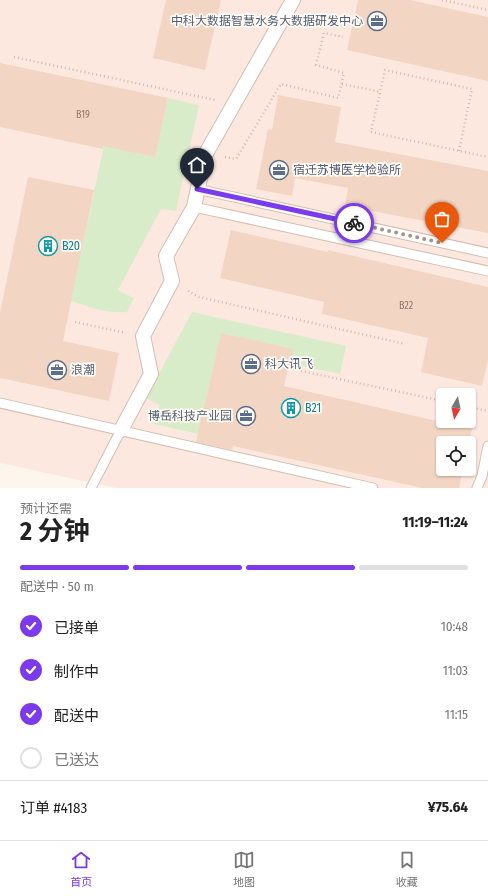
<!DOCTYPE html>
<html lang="zh">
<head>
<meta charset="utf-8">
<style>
	:root { --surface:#fff; --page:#f6f6f6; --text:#222; --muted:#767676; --line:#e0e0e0; --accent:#7c3aed }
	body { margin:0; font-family:"Fira Sans Condensed","Noto Sans SC",sans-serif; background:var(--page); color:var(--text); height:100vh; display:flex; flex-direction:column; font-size:15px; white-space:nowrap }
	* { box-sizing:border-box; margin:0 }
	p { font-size:13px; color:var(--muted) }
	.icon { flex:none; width:22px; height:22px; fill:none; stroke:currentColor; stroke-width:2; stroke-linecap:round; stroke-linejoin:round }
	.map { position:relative; height:488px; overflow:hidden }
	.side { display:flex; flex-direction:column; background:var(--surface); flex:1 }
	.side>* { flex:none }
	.needle { width:26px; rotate:189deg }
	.controls { position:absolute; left:436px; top:388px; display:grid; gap:8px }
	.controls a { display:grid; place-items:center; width:40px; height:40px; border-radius:4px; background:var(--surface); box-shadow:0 1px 3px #0004; font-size:20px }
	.pin { position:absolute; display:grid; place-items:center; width:34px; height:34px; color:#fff; margin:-41px -17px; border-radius:50% 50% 50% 0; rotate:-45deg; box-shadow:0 0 4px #0007 }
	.pin .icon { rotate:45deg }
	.courier { position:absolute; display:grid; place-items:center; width:40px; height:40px; margin:-20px; border:3px solid #7c3aed; border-radius:50%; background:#fff; color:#222; box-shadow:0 1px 5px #0007 }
	.summary em { font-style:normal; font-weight:700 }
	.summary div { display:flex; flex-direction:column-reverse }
	.summary { display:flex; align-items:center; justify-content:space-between; height:68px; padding:0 20px }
	h1 { font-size:26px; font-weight:700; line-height:30px }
	.bar { display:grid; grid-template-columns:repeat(4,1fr); gap:6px 4px; align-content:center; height:48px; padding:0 20px }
	.bar i { height:5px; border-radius:3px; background:var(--line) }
	.bar .on { background:var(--accent) }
	.bar p { grid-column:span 4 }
	.line { display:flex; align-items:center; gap:10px; padding:0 20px; border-top:1px solid var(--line) }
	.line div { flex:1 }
	ol { padding:0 20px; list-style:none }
	li { display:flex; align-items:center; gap:12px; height:44px }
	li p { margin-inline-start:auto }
	li .icon { padding:4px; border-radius:50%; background:var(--accent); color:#fff; stroke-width:4 }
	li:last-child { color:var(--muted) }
	li i { width:22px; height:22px; border:2px solid var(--line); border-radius:50% }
	.dock { display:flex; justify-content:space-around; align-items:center; height:56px; border-top:1px solid var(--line); background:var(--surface); font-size:11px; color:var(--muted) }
	.dock a { display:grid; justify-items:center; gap:2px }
	.dock .on { color:var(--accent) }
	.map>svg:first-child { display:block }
	.commercial { fill:#fde8e0; fill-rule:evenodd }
	.green { fill:#d8ecc9 }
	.building { fill:#f3d5c3 }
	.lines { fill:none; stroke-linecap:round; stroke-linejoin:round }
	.service-casing { stroke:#d1beb0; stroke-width:11 }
	.pedestrian-casing { stroke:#d1beb0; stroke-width:16 }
	.path { stroke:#d9b8a5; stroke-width:2.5; stroke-dasharray:1 3; stroke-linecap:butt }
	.service { stroke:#fff; stroke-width:9 }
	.pedestrian { stroke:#fff; stroke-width:14 }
	.done { stroke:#a89285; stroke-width:4; stroke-dasharray:0 7.2 }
	.route { stroke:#7c3aed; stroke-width:5 }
	.labels { text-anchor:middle; stroke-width:3.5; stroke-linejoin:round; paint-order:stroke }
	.number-label { font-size:10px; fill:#987a6a }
	.service-label { font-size:12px; fill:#4e5e75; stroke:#fffaf3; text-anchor:start }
	.culture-label { font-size:12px; fill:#0d838f; stroke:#fffaf3; text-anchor:start }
</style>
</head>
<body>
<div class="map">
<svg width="488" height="488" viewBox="0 0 488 488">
	<rect width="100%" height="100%" fill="#fdf6ec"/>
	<path class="commercial" d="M0,0H488V488H116L0,463ZM443,395H469V421H443ZM443,443H469V469H443Z"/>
	<path class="green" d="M168,98L199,105L176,211L161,209L118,290L134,298L127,312C107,314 90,307 71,301L104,145L155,157Z
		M192,312L346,346L340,374L289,363L292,349L221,333L198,434L150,423L160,405L146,398Z"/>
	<path class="building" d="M166,0H221L205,70L153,58Z
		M358,0H410L488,17V81L347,50Z
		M0,63L168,98L155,157L103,146V149L0,127Z
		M278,95L341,107L335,142L488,171V233L345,206L348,188L295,178L292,196L256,189L268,129L272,130Z
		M28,177L94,190L63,341L119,353L109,401L0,378V313Z
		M231,230L328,252V250L488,287V360L482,386L421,372L428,338L322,314L324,302L220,278Z
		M221,333L293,349L284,386L472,429L469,443H443V469H463L459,488H422L233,446L232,450L196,442Z"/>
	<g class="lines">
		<defs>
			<path id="service" d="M197,189L488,253
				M194,207L488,271
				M0,403L373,488
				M91,488L121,430
				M477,488L482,476L488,446"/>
			<path id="pedestrian" d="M121,430L151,374L143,336L172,281L166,256L194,207L205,155L293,0"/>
		</defs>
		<use href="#service" class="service-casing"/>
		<use href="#pedestrian" class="pedestrian-casing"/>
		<path class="path" d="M442,0L488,10
			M14,57L215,100
			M342,84L381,92
			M459,151L472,89L385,70L371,132L488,157
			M225,157L236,159L281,84L338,98L344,73L316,65L324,33L343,37
			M188,291L199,297L405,344
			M75,322L126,333
			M301,371L443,401
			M469,407L488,411"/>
		<use href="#service" class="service"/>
		<use href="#pedestrian" class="pedestrian"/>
	</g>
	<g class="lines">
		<path class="done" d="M354,223L442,243"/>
		<path class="route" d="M197,189L354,223"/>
	</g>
	<defs>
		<symbol id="office-ring" viewBox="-11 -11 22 22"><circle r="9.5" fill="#fffaf3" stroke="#5c6f8a" stroke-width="1.5"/><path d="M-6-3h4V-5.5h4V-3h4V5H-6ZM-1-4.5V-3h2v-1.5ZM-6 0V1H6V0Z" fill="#5c6f8a"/></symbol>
		<symbol id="building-ring" viewBox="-11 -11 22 22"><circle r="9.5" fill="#fffaf3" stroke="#0f9aa8" stroke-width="1.5"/><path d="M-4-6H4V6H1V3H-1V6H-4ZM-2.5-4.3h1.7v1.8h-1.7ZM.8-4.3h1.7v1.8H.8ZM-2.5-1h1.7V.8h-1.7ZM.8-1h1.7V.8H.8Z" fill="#0f9aa8"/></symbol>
	</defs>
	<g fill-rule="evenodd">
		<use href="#office-ring" x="366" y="10" width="22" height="22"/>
		<use href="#office-ring" x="268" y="159" width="22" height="22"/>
		<use href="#building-ring" x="37" y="235" width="22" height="22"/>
		<use href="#office-ring" x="240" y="353" width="22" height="22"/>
		<use href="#office-ring" x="46" y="359" width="22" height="22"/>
		<use href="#building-ring" x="280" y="397" width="22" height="22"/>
		<use href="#office-ring" x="235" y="405" width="22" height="22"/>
	</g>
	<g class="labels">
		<g class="number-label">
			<text x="83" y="118">B19</text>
			<text x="406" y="309">B22</text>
		</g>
		<g class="service-label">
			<text x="363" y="25" text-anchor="end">中科大数据智慧水务大数据研发中心</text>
			<text x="293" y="174">宿迁苏博医学检验所</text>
			<text x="265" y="368">科大讯飞</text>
			<text x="71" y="374">浪潮</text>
			<text x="232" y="420" text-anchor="end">博岳科技产业园</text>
		</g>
		<g class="culture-label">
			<text x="62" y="250">B20</text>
			<text x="305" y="412">B21</text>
		</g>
	</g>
</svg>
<div class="controls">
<a><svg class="needle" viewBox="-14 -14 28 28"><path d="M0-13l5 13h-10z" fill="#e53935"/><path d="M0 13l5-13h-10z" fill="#767676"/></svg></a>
<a><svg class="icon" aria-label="locate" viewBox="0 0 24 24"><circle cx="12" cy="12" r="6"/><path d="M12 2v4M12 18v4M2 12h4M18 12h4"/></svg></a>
</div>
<div class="pin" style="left:442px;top:243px;background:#ea580c"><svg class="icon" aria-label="bag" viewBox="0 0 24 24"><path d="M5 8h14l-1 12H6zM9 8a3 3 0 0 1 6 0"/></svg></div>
<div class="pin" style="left:197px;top:189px;background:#1f2937"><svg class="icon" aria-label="home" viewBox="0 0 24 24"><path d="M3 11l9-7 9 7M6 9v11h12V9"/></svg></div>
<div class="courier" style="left:354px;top:223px"><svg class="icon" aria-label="bike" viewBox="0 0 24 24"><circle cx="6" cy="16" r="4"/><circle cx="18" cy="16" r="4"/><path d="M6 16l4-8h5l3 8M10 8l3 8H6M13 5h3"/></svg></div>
</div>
<section class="side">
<div class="summary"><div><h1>2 分钟</h1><p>预计还需</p></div><em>11:19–11:24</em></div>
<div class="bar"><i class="on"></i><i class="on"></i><i class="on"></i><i></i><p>配送中 · 50 m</p></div>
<ol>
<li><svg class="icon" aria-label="check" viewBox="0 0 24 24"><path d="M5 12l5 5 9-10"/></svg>已接单<p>10:48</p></li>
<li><svg class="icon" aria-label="check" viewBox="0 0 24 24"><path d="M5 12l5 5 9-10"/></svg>制作中<p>11:03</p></li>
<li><svg class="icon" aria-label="check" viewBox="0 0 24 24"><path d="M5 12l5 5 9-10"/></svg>配送中<p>11:15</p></li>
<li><i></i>已送达</li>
</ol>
<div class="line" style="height:52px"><div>订单 #4183</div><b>¥75.64</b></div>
</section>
<nav class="dock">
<a class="on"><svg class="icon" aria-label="home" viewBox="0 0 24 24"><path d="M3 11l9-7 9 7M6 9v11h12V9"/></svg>首页</a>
<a><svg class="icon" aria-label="map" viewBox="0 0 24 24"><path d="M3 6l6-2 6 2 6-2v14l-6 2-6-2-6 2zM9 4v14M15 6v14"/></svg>地图</a>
<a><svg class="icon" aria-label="saved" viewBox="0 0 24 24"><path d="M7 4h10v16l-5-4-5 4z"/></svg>收藏</a>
</nav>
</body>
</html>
